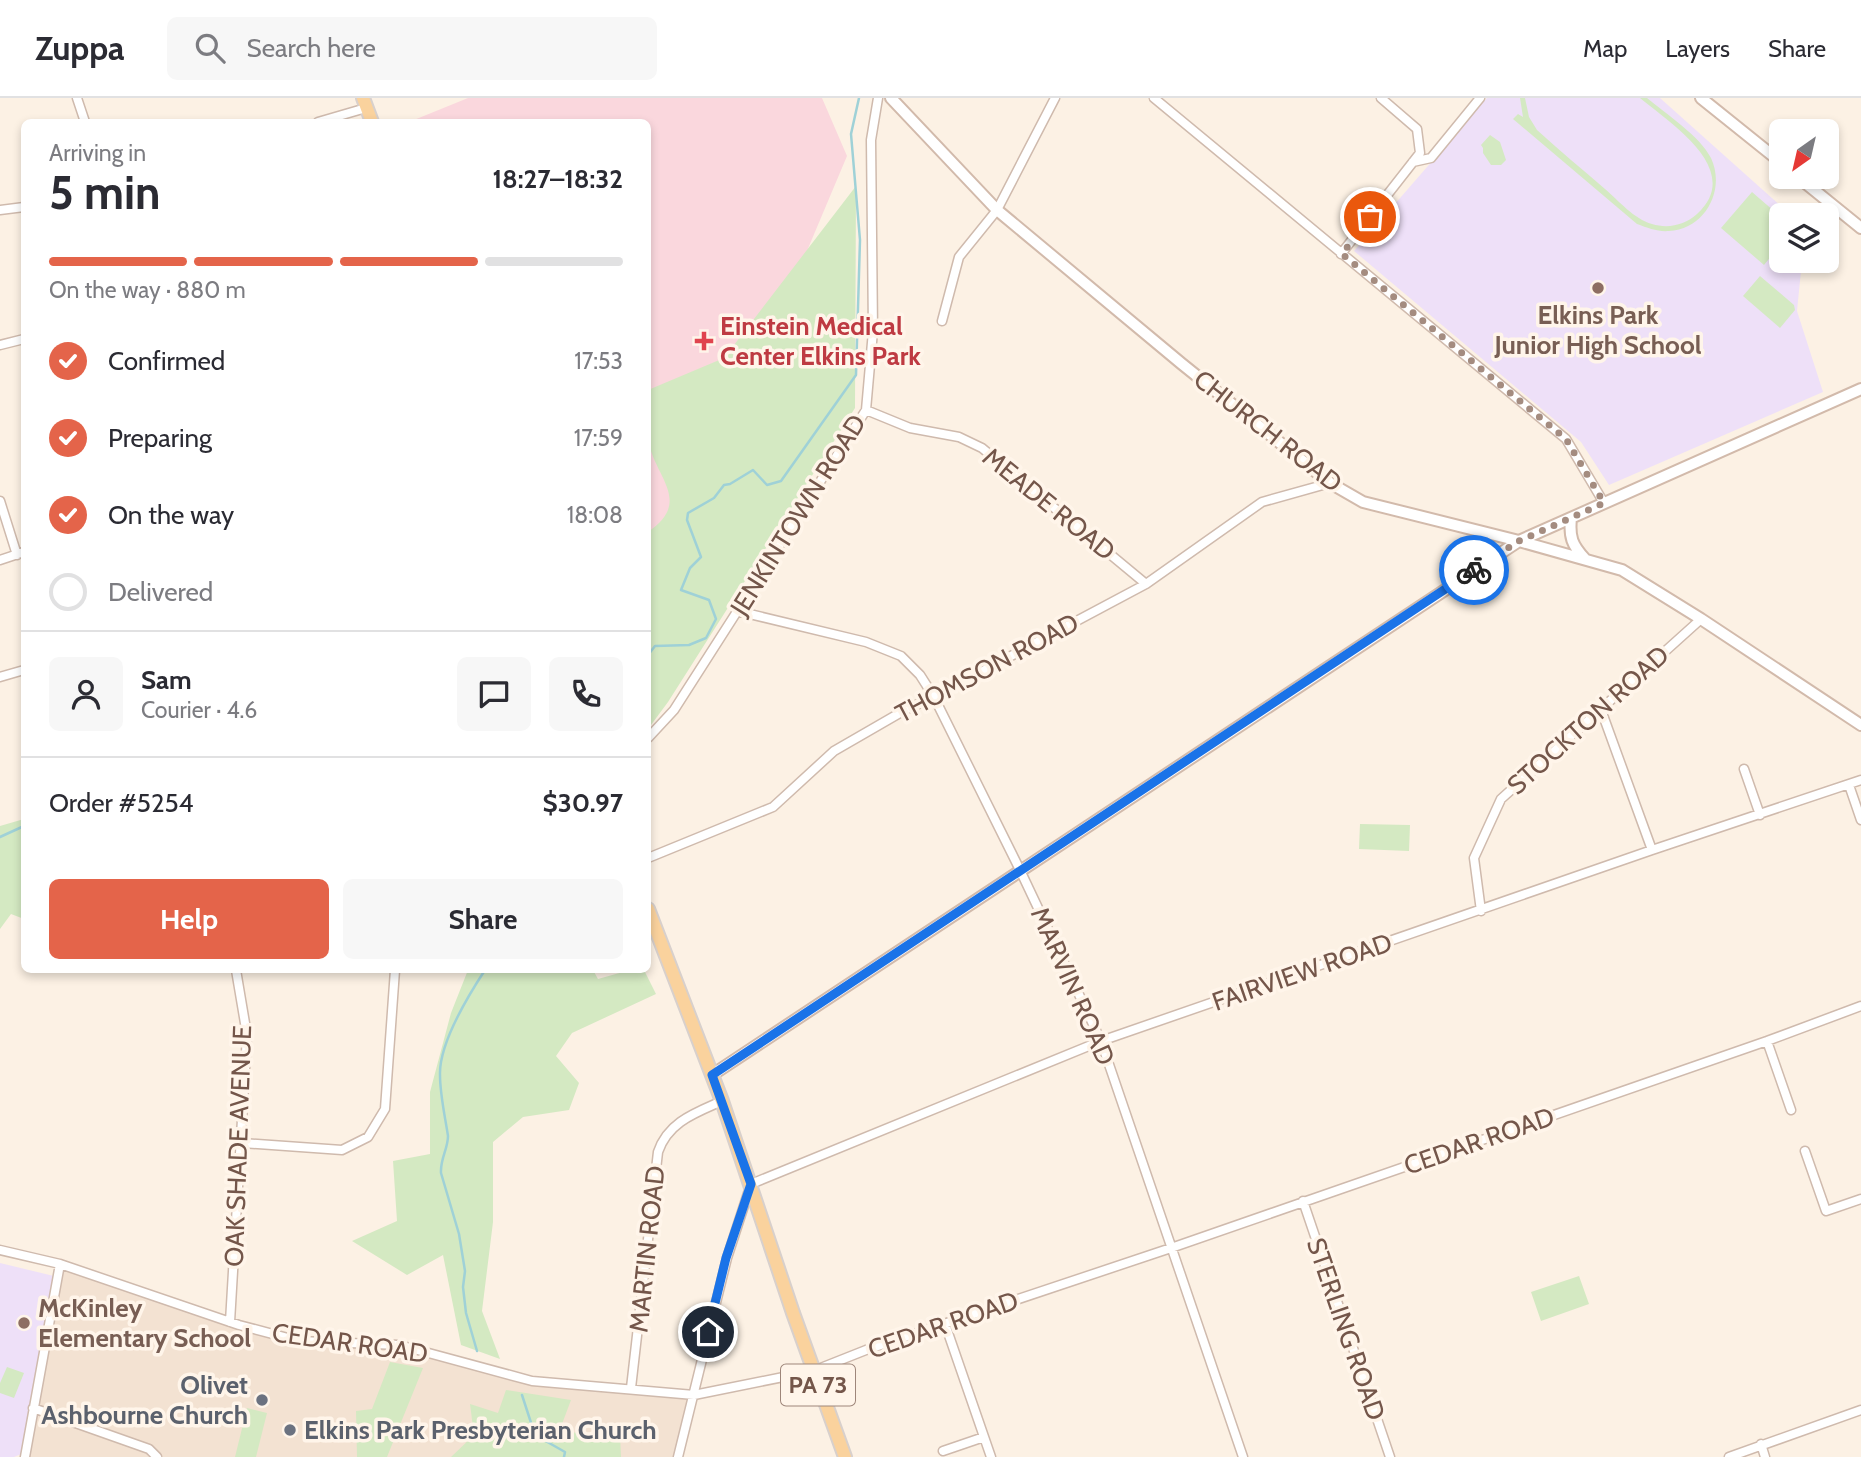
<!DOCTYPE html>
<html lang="en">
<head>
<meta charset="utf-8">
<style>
	:root { --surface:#fff; --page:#f7f7f7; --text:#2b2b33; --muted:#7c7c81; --line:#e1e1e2; --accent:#e4644a }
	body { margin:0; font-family:Cabin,sans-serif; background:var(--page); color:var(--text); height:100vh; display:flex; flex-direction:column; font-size:26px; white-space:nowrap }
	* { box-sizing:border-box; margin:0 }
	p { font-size:23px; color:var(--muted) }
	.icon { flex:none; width:38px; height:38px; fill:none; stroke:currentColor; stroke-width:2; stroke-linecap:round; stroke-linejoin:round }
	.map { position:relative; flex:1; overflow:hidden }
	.sheet { position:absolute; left:21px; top:21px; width:630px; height:854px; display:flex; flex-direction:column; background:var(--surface); border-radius:10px; box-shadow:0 4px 10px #0003 }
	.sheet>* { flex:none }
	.needle { width:46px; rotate:214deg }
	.fabs { position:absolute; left:1769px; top:21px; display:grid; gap:14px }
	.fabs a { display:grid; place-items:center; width:70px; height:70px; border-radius:10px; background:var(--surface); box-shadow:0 4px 10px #0003; font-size:35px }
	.pin { position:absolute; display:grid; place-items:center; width:60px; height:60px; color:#fff; margin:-30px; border:4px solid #fff; border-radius:50%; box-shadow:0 2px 7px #0007 }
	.courier { position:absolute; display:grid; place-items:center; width:70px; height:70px; margin:-35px; border:5px solid #1a73e8; border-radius:50%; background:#fff; color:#222; box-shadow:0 2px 9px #0007 }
	.summary em { font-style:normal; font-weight:800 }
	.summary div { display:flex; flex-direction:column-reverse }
	.summary { display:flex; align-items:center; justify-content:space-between; height:119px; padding:0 28px }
	h1 { font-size:46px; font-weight:800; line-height:52px }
	.bar { display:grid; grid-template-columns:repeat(4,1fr); gap:10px 7px; align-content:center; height:84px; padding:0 28px }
	.bar i { height:9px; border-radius:5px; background:var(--line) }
	.bar .active { background:var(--accent) }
	.bar p { grid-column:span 4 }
	.line { display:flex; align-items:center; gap:18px; padding:0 28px; border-top:2px solid var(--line) }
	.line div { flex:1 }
	.round { display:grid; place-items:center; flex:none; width:74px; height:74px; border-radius:10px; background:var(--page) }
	ol { padding:0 28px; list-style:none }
	li { display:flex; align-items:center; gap:21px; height:77px }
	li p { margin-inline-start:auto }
	li .icon { padding:7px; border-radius:50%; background:var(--accent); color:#fff; stroke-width:4 }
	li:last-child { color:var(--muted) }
	li i { width:38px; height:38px; border:4px solid var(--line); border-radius:50% }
	.action { display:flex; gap:14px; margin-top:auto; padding:14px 28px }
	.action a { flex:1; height:80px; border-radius:10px; background:var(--accent); color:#fff; font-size:28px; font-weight:800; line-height:80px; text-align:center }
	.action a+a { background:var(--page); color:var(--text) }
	header { display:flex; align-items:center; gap:42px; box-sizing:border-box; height:98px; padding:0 35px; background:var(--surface); border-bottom:2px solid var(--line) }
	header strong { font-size:33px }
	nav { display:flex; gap:38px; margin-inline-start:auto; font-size:24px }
	.search { width:490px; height:63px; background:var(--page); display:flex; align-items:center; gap:18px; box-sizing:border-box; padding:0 24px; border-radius:10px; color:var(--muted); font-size:26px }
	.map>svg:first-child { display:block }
	.residential { fill:#f3e2d2 }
	.education { fill:#eee0f8 }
	.medical { fill:#fad7dd }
	.green { fill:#d4e9c2 }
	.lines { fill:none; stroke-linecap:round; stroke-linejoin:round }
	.stream { stroke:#9fd1d7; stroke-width:2.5 }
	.street-casing { stroke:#cfbaad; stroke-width:11 }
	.secondary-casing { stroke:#d2baab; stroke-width:14 }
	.primary-casing { stroke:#d8d0cc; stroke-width:16 }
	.street { stroke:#fff; stroke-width:8 }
	.secondary { stroke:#fff; stroke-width:10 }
	.primary { stroke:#fad29d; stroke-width:12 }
	.done { stroke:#a48c80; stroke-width:7; stroke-dasharray:0 12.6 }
	.route { stroke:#1a73e8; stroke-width:9 }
	.education-dot { fill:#8d6e63; stroke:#fff5ea; stroke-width:2.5 }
	.health-dot { fill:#e0444e; stroke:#fff5ea; stroke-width:2.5 }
	.worship-dot { fill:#6b7280; stroke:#fff5ea; stroke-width:2.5 }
	.labels { text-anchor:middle; stroke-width:7; stroke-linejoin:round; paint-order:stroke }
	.shield { fill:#fff5ea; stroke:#9e867a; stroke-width:2 }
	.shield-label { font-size:24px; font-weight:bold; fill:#74564a }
	.education-label { font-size:26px; font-weight:bold; fill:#785e54; stroke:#fff5ea }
	.health-label { font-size:26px; font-weight:bold; fill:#be3a42; stroke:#fff5ea; text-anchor:start }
	.street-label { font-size:26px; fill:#74564a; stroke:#fff5ea }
	.worship-label { font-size:26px; font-weight:bold; fill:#5b616d; stroke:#fff5ea; text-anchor:end }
</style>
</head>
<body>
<header>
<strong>Zuppa</strong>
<div class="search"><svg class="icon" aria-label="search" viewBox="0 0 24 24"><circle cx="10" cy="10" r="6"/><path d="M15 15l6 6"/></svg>Search here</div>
<nav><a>Map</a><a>Layers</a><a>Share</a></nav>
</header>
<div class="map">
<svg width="1861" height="1359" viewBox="0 0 1861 1359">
	<rect width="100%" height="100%" fill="#fcf1e4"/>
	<path class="residential" d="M60,1166L299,1243L399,1247L512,1279L694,1297L677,1359H25Z"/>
	<path class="education" d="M1487,0H1660L1791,117H1782V163H1802L1797,213L1823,294L1609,387L1581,344L1354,153Z
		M0,1165L58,1179L26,1354L14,1359H0Z"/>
	<path class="medical" d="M468,0H822L847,58L796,179L648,471V24H409Z"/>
	<path class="green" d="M1520,0H1525L1529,19L1537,32C1559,52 1583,72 1605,91C1619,103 1634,121 1652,126C1668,131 1685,127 1697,116C1745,72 1670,25 1640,0H1647C1666,16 1700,38 1711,60C1726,92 1705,131 1669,133C1658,134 1648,130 1637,126L1513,21L1518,16L1523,19Z
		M1490,37L1500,44L1506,62L1501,67H1491L1483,55V50L1481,47Z
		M856,88L855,310L668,604L648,631V434C693,403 655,380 648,342C645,326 647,307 648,292L724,260Z
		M1752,94L1781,119V146L1764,167L1721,130Z
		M1760,178L1794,207L1795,212L1780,230L1743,198Z
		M24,721V821L11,816L0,831V728Z
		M1360,726L1410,727L1409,753L1359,751Z
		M468,872H593L598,881L630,872H644L656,896L572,935L556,958L579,985L569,1012L523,1019L493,1044V1124L482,1213L500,1261L461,1247L443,1157L407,1177L352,1143L397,1123L393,1063L430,1056V994L451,915Z
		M1579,1178L1589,1206L1541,1223L1531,1194Z
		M390,1264L423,1270L387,1359H357L356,1313L372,1311Z
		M7,1269L24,1275L14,1300L0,1295V1285Z
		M506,1292L571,1302L559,1334L620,1336L621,1359H451L474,1337L470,1306L498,1315Z
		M247,1310L267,1315L256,1359H235Z"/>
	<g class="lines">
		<path class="stream" d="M648,557L655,548L689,547L706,540L716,521L709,502L681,492L690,470L701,459L687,422L688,415L714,400L724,387L730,386L753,372L767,387L781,383L856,277L860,142L851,36L859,0
			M0,739L24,728
			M477,1253L466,1215L463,1189L465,1173L459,1136L441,1075C440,1061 448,1051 448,1038C445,1018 440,997 440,977C439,946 468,898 485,872
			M522,1297L535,1337L565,1354L564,1359"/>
		<defs>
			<path id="street" d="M77,0L85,24
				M1154,0L1566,341L1604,405
				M318,24L366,10
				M1413,64L1431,60L1480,0
				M0,112L24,109
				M1341,156L1420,55L1417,31L1381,0
				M942,223L959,159L997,112L1055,0
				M0,247L24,241
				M866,312L910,330L959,339L982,350L1146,486
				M0,403L17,457
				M0,462L24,454
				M737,513L866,544L901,558L920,577L934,599L1020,772L1101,943L1243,1359
				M0,579L24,572
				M1600,609L1652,752
				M648,640L674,612L866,312L873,233L871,42L878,0
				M1744,671L1760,717
				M1849,687L1861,722
				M648,760L773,709L834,653L905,612L934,599L1146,486L1262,404L1330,385
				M1481,813L1474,760L1501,701L1701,521
				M1767,943L1791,1012
				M242,1045L342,1052L368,1039L385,1011L395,872
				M1805,1053L1826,1113L1861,1101
				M1303,1103L1390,1359
				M0,1152L60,1166L239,1227L299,1243L399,1247L532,1283L694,1297L813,1273L866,1252L1171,1150L1767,943L1861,908
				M230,1224L247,937L236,872
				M945,1226L991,1359
				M631,1290L658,1054C668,1024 695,1015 722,1003
				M33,1310L149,1351L157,1359
				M1761,1346L1765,1359
				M943,1353L984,1339
				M25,1359L60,1166
				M678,1359L727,1160L751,1086L1101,943L1652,752L1861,682
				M1729,1359L1861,1312"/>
			<path id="secondary" d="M891,0L997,112L1182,266L1330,385L1363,404L1519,443L1622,472L1701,521L1861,627
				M1701,0L1782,65
				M1798,79L1861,130
				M1571,420C1569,439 1572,447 1585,461
				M712,977L1519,443L1861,291"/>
			<path id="primary" d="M363,0L372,24
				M648,811L722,1003L793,1215L845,1359"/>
		</defs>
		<use href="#street" class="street-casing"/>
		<use href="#secondary" class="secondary-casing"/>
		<use href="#primary" class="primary-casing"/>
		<use href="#street" class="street"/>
		<use href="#secondary" class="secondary"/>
		<use href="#primary" class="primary"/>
	</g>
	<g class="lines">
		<path class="done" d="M1370,119L1342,156L1566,341L1604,405L1519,443L1474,472"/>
		<path class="route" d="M708,1234L726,1160L751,1086L712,977L1474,472"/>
	</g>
	<g class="education-dot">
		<circle cx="1598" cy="190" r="7"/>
		<circle cx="24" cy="1225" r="7"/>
	</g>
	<path class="health-dot" d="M700.5 232.5h7v7h7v7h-7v7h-7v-7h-7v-7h7z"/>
	<g class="worship-dot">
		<circle cx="262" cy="1302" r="7"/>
		<circle cx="290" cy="1332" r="7"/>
	</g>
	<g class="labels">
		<rect class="shield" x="781" y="1266.5" width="74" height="41" rx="5"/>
		<g class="shield-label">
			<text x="818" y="1295">PA 73</text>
		</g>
		<g class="education-label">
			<text x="1598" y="226">Elkins Park<tspan x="1598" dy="30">Junior High School</tspan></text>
			<text x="38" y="1219" text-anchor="start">McKinley<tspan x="38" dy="30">Elementary School</tspan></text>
		</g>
		<g class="health-label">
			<text x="720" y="237">Einstein Medical<tspan x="720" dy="30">Center Elkins Park</tspan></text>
		</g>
		<g class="street-label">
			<text transform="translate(1268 333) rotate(38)" y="9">CHURCH ROAD</text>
			<text transform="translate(1049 406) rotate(39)" y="9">MEADE ROAD</text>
			<text transform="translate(798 417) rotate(-58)" y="9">JENKINTOWN ROAD</text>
			<text transform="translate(987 570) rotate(-28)" y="9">THOMSON ROAD</text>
			<text transform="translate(1588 622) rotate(-42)" y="9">STOCKTON ROAD</text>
			<text transform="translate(1302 874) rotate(-19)" y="9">FAIRVIEW ROAD</text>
			<text transform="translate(1073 888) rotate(66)" y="9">MARVIN ROAD</text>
			<text transform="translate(1479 1043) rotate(-19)" y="9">CEDAR ROAD</text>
			<text transform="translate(238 1048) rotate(-88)" y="9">OAK SHADE AVENUE</text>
			<text transform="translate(647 1151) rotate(-84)" y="9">MARTIN ROAD</text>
			<text transform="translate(943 1227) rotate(-19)" y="9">CEDAR ROAD</text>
			<text transform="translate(1346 1231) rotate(71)" y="9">STERLING ROAD</text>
			<text transform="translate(350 1245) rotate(8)" y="9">CEDAR ROAD</text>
		</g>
		<g class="worship-label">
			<text x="248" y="1296">Olivet<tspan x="248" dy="30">Ashbourne Church</tspan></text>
			<text x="304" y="1341" text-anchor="start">Elkins Park Presbyterian Church</text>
		</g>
	</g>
</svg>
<div class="fabs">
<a><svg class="needle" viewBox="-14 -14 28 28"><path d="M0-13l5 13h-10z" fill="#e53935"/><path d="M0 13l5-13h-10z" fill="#7c7c81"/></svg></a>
<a><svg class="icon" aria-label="layers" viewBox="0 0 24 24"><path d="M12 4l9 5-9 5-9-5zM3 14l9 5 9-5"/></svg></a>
</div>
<div class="pin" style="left:1370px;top:119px;background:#ea580c"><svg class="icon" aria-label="bag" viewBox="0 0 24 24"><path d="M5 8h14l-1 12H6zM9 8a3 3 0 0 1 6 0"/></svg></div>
<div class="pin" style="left:708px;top:1234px;background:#1f2937"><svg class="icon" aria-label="home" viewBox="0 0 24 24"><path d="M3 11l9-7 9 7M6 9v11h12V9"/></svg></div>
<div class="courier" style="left:1474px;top:472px"><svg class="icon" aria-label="bike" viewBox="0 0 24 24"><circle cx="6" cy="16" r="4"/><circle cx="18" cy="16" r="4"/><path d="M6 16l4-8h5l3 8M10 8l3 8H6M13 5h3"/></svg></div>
<section class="sheet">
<div class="summary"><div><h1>5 min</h1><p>Arriving in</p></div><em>18:27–18:32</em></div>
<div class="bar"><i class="active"></i><i class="active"></i><i class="active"></i><i></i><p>On the way · 880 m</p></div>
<ol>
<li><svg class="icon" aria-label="check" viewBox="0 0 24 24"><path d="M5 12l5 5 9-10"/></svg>Confirmed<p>17:53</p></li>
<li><svg class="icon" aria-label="check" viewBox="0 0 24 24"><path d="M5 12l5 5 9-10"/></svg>Preparing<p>17:59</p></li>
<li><svg class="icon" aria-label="check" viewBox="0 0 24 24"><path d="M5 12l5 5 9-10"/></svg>On the way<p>18:08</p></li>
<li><i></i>Delivered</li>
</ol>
<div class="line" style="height:126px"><a class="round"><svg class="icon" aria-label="person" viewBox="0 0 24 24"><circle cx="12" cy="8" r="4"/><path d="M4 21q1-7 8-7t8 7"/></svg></a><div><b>Sam</b><p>Courier · 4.6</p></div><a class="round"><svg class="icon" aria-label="chat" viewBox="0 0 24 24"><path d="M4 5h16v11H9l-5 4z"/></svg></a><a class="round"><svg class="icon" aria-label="phone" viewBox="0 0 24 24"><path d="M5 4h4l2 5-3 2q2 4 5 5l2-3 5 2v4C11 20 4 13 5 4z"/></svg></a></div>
<div class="line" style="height:91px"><div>Order #5254</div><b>$30.97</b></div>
<div class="action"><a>Help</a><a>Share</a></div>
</section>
</div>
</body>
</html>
